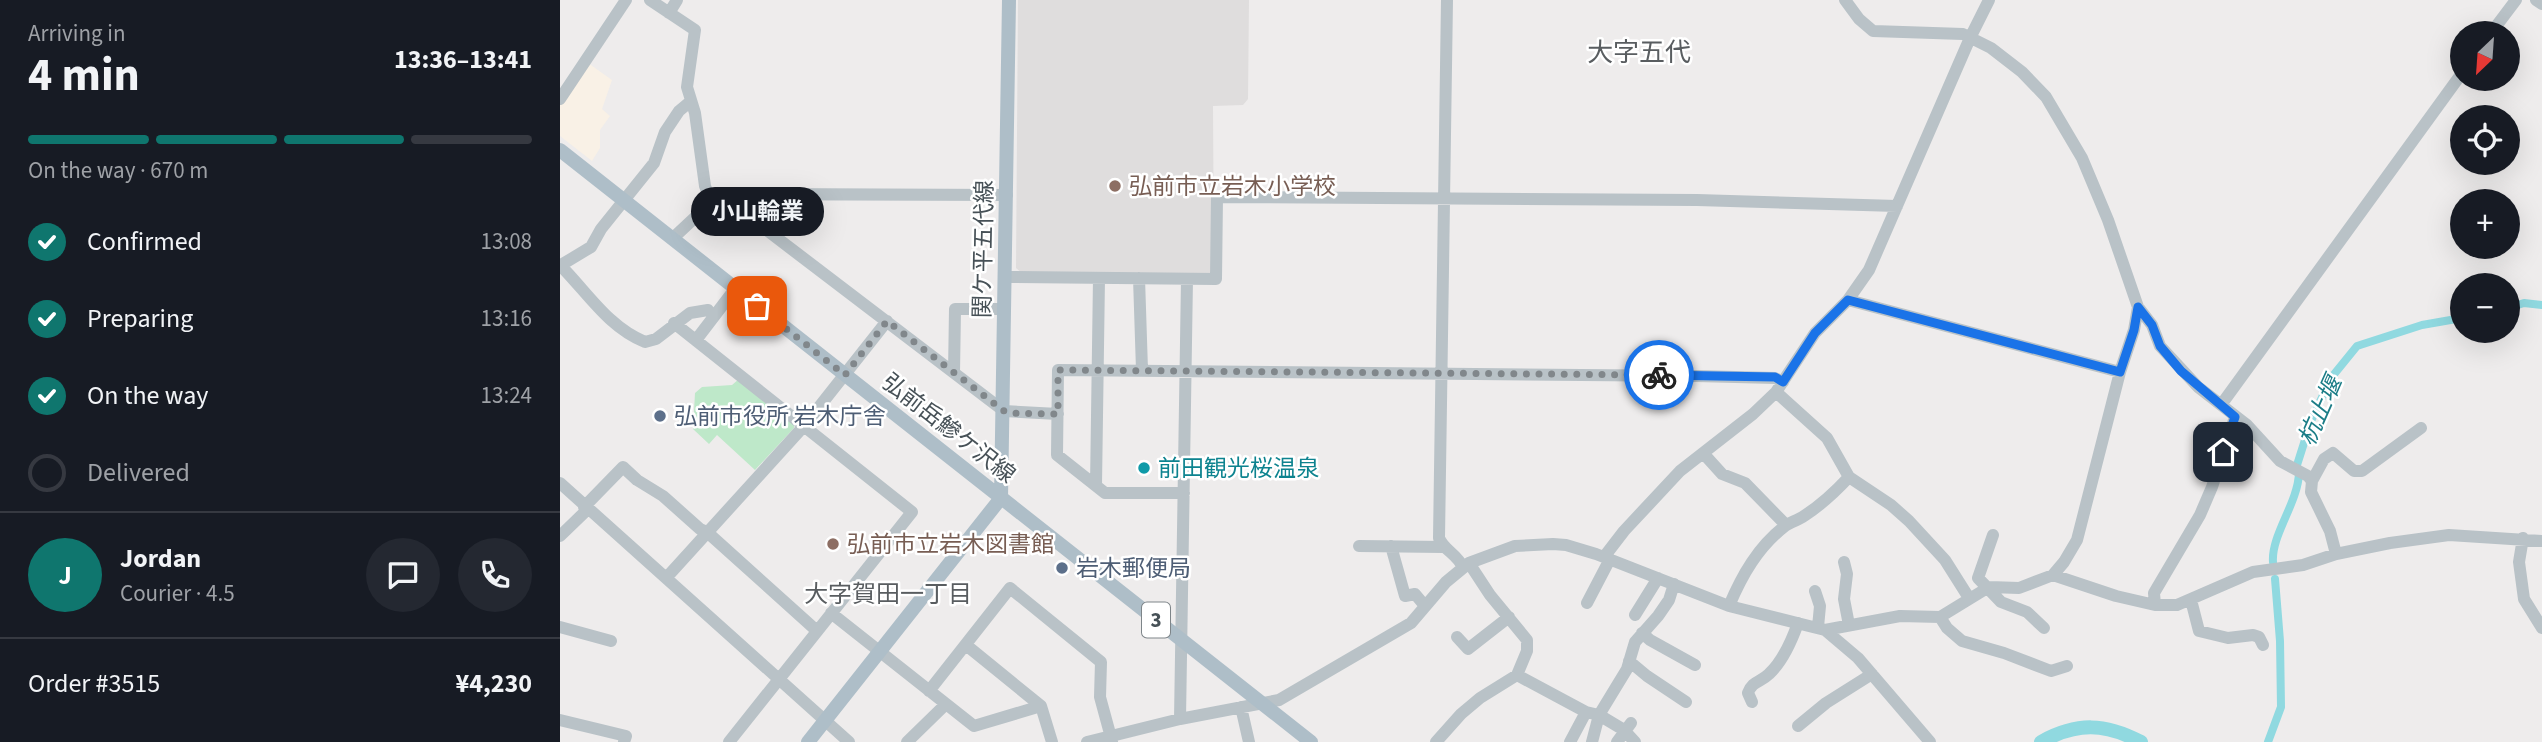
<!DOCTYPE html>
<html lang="en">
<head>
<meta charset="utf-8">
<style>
	:root { --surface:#171b24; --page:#242831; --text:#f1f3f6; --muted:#9ea1a6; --line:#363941; --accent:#0f766e }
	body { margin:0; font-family:"Source Sans 3","Noto Sans JP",sans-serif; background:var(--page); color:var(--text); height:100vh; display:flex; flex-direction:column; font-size:26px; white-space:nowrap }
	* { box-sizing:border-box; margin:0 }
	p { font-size:23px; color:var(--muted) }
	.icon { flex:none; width:38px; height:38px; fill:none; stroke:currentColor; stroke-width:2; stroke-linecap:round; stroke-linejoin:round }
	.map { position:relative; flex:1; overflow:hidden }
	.details { display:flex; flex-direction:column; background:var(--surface); width:560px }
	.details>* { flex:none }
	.needle { width:46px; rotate:205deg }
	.buttons { position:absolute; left:1890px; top:21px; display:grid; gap:14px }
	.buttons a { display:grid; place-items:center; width:70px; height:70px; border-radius:50%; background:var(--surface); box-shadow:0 7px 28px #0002; font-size:35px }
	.pin { position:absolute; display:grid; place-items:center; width:60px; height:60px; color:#fff; margin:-30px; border-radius:14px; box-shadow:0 4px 10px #0006 }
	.courier { position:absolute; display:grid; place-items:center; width:70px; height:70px; margin:-35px; border:5px solid #1a73e8; border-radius:50%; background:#fff; color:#222; box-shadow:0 2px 9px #0007 }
	.bubble { position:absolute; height:49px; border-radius:24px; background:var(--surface); box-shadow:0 7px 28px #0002; font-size:23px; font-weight:700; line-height:49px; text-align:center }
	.summary em { font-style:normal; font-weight:700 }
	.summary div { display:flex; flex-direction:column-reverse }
	.summary { display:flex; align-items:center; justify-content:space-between; height:119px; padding:0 28px }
	h1 { font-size:46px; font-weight:700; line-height:52px }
	.bar { display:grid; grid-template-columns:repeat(4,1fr); gap:10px 7px; align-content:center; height:84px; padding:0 28px }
	.bar i { height:9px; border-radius:5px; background:var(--line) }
	.bar .active { background:var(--accent) }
	.bar p { grid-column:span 4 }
	.line { display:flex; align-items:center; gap:18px; padding:0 28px; border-top:2px solid var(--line) }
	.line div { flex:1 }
	.round { display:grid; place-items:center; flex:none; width:74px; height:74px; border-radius:37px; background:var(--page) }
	ol { padding:0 28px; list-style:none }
	li { display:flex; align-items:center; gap:21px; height:77px }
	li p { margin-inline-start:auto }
	li .icon { padding:7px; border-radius:50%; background:var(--accent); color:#fff; stroke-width:4 }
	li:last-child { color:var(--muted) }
	li i { width:38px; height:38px; border:4px solid var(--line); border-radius:50% }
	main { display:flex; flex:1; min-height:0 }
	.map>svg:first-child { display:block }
	.commercial { fill:#f9f1e6 }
	.education { fill:#dfdddd }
	.green { fill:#bee8c9 }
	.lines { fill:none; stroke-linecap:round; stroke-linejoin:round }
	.canal { stroke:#90d9e0; stroke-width:8 }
	.river { stroke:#90d9e0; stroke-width:14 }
	.minor { stroke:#b9c2c7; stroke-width:12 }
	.major { stroke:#aebec8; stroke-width:14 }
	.done { stroke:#81878b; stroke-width:7; stroke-dasharray:0 12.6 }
	.route { stroke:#1a73e8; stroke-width:9 }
	.education-dot { fill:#8d6e63; stroke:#fff; stroke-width:2.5 }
	.service-dot { fill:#5c6f8a; stroke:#fff; stroke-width:2.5 }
	.culture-dot { fill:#0f9aa8; stroke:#fff; stroke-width:2.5 }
	.labels { text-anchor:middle; stroke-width:5; stroke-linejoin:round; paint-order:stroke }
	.shield { fill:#fff; stroke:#7e8589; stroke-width:2 }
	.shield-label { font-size:21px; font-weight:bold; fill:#475157 }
	.education-label { font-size:23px; fill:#785e54; stroke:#fff; text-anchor:start }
	.street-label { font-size:23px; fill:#475157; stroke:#fff }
	.service-label { font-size:23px; fill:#4e5e75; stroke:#fff; text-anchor:start }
	.culture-label { font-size:23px; fill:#0d838f; stroke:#fff; text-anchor:start }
	.water-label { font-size:24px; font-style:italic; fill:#1b7d87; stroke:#fff }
	.neighbourhood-label { font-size:24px; fill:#595d60; stroke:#fff }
	.quarter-label { font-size:26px; fill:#595d60; stroke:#fff }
</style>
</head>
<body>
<main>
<section class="details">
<div class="summary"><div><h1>4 min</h1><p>Arriving in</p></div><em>13:36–13:41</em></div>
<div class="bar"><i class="active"></i><i class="active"></i><i class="active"></i><i></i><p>On the way · 670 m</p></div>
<ol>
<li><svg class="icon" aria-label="check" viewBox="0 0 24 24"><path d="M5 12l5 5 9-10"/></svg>Confirmed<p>13:08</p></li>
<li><svg class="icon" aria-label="check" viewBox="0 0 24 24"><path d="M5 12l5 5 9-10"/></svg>Preparing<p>13:16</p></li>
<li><svg class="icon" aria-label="check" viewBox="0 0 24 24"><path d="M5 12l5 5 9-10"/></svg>On the way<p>13:24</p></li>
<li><i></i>Delivered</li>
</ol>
<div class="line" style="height:126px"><b class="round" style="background:var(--accent);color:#fff">J</b><div><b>Jordan</b><p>Courier · 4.5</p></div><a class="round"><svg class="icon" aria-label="chat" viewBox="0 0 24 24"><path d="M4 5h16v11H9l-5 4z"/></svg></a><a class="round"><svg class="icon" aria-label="phone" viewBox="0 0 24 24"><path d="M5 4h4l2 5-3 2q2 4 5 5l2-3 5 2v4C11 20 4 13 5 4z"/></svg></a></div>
<div class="line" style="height:91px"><div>Order #3515</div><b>¥4,230</b></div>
</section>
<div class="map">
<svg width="1982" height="742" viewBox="0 0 1982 742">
	<rect width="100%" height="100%" fill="#eeecec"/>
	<path class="commercial" d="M28,63L52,80L42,109L50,116L40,130V148L32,161L0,136V104Z"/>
	<path class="education" d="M458,0H689L688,99L683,105L653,106L654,271L651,275L462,273L456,268Z"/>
	<path class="green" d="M179,379L234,423V428L195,470L157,435L149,444L133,429L135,393L142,387L172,385Z"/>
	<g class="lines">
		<path class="canal" d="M1948,308L1964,303L1982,305
			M1737,465L1751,421L1771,378L1797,346L1862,325L1902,318
			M1713,562C1711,535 1738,503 1739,473
			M1708,742L1721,707L1720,641L1715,579"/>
		<path class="river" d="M1481,742C1517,722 1545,723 1581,742"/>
		<path class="minor" d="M90,0L135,30L127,87L135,113L145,186L151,202
			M887,0L879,538C884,551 898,554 903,568
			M1285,0L1299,19L1313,31L1403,34L1431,48L1462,72L1486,97L1522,158L1548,220L1578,307L1592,325L1600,346L1638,387L1687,425L1720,461L1748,476L1752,481
			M1976,0L1982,4
			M109,13L117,0
			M1931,33L1956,0
			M0,99L66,0
			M167,194L175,206L444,411L498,414
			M112,239L158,196L167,194L447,195
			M0,265C27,292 48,327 85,342L96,339L130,313L148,310
			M1,265L31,247L41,229L94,163L105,132L119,111L131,101
			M446,277L656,279L657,197L1137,200L1337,206
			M579,278L582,370
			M1288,300L1560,372
			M114,323L352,512L169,742
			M136,340L175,289
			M394,373L395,309H445
			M1216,392L1267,438L1289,477L1331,505L1349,521L1385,560L1409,598
			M1661,405L1902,73
			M1143,453L1162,474L1185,483L1226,525
			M0,483L289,742
			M536,485L539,278
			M624,493H545L497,455L498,370L1136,376L1215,378L1223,382
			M24,507L63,467L77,480L103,496L140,529L147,532L257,631
			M1433,535L1418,578L1441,602L1467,612L1484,628
			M0,536L28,509
			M1963,538L1959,562L1964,599L1982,628
			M799,546L883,547
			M831,546L845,596L855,594L865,606
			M1776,554L1770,531L1751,492L1752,481L1764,459L1773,453L1794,471H1802L1861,428
			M1044,557L1064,531L1120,471L1193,414L1216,392L1255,333L1288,300L1309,270L1410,38L1429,0
			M1284,562L1287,574L1284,599L1289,625
			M1493,575L1556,596L1595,605H1617L1693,572L1743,565L1776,554L1830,543L1889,535L1982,541
			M107,577L244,426L327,321
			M1255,591L1260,606L1258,627
			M1631,600L1639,631L1668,638L1693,635L1699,637L1703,645
			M1027,603L1050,559
			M1595,605L1594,593L1640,515L1652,487L1675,417
			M1169,606C1182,575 1198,547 1225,526C1231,522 1238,520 1244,516C1261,505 1276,491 1289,477
			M271,613L414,726L481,706
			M1075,615L1098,578
			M1380,617L1387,628L1402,641L1444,653L1491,671L1507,666
			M0,627L51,641
			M1265,630L1340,616L1380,617L1429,587L1459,588L1493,575L1504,562L1517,540L1560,372L1574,330L1578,307
			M1082,633L1090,640L1135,665
			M897,637L908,649L949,617
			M406,645L481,706L492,742
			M1069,661L1087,676L1126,702
			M957,675L1026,712L1039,715L1067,669L1075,642L1098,616L1109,600L1114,584
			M369,691L450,588L541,662L540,697L552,741
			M1192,702L1188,693C1192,681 1201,682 1209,674C1222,662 1232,640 1238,623
			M681,707L689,742
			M620,719L627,279
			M0,720L66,736L64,742
			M1238,726L1266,703L1312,674
			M347,742L386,704
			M527,742L620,719L719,700L851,623L886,582L909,563L955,546L993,544L1006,545L1036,554L1169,606L1265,630L1298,658L1370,742
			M876,742L901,714L920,698L957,675L967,651V640L930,595L909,563
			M1010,742L1026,712
			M1032,742L1039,715L1064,730L1075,742
			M1057,742L1071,723"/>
		<path class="major" d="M0,150L751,742
			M441,498L449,0
			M248,742L441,498"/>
	</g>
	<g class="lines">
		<path class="done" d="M197,306L285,375L327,321L444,411L450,413L498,414V370L1099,375"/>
		<path class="route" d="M1099,375L1215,377L1223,382L1255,333L1288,300L1560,372L1574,330L1578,307L1592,325L1600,346L1621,371L1675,417L1663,452"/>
	</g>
	<g class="education-dot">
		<circle cx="555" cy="186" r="7"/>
		<circle cx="273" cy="544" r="7"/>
	</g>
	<g class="service-dot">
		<circle cx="100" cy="416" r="7"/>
		<circle cx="502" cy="568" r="7"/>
	</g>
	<circle class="culture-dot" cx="584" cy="468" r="7"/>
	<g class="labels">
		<rect class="shield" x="582" y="602.5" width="28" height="35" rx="5"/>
		<g class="shield-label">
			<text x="596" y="627">3</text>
		</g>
		<g class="education-label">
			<text x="569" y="194">弘前市立岩木小学校</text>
			<text x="287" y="552">弘前市立岩木図書館</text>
		</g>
		<g class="street-label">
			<text transform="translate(423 249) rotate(-89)" y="8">関ケ平五代線</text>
			<text transform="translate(389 428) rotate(38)" y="8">弘前岳鰺ケ沢線</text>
		</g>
		<g class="service-label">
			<text x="114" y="424">弘前市役所 岩木庁舎</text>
			<text x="516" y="576">岩木郵便局</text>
		</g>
		<g class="culture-label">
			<text x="598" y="476">前田観光桜温泉</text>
		</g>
		<g class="water-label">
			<text transform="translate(1760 411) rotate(-66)" y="8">杭止堰</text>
		</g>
		<g class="neighbourhood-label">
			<text x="328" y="602">大字賀田一丁目</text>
		</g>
		<g class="quarter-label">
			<text x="1079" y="61">大字五代</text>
		</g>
	</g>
</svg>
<div class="buttons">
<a><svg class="needle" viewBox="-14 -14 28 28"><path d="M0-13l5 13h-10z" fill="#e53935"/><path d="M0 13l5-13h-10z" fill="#9ea1a6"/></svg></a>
<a><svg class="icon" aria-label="locate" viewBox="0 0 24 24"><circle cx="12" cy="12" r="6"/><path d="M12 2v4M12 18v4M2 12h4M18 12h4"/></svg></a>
<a>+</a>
<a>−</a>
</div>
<div class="pin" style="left:197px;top:306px;background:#ea580c"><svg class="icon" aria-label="bag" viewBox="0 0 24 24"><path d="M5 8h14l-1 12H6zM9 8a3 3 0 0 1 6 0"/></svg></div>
<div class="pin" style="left:1663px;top:452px;background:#1f2937"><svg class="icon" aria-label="home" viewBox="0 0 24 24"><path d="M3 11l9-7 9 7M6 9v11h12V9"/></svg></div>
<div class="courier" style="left:1099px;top:375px"><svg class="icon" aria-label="bike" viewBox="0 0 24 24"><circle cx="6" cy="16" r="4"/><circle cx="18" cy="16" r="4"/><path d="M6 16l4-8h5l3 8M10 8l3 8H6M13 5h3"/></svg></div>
<div class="bubble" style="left:131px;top:187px;width:133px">小山輪業</div>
</div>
</main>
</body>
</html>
